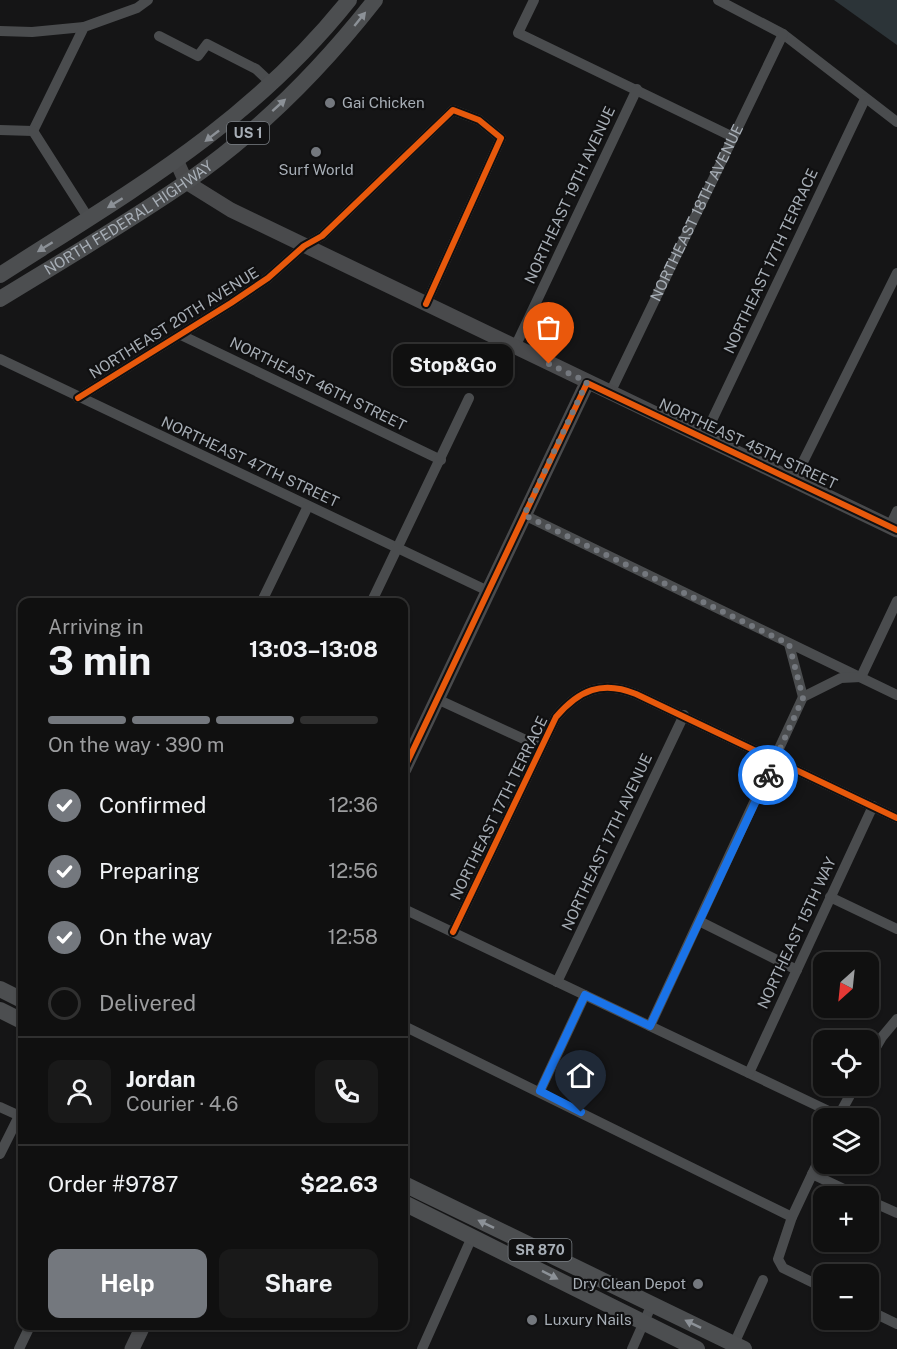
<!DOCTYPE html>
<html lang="en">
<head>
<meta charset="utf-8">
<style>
	:root { --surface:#101010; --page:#191919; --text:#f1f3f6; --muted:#9c9d9f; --line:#303030; --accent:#74787e }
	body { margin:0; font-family:"Public Sans",sans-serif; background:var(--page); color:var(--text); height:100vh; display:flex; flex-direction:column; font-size:22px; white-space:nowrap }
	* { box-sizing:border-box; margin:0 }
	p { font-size:20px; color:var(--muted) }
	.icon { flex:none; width:33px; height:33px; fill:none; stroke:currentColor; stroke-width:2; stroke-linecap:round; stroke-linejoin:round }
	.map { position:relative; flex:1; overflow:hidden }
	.sheet { position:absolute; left:18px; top:598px; width:390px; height:732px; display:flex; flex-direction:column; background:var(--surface); border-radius:12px; box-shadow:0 2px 4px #0004,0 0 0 2px var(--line) }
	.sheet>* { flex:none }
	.needle { width:39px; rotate:207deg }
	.tools { position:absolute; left:813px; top:952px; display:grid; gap:12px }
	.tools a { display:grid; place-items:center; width:66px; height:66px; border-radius:12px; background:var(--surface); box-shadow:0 2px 4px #0004,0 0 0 2px var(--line); font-size:30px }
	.pin { position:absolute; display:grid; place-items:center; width:51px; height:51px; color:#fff; margin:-62px -26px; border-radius:50% 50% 50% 0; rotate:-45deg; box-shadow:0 0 6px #0007 }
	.pin .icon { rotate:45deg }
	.courier { position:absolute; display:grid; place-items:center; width:60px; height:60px; margin:-30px; border:4px solid #1a73e8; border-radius:50%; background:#fff; color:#222; box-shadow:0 2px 8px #0007 }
	.bubble { position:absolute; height:42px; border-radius:12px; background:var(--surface); box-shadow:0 2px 4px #0004,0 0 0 2px var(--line); font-size:20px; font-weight:700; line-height:42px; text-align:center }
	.headline em { font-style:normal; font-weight:700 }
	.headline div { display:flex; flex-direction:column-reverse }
	.headline { display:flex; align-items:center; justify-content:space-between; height:102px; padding:0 30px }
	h1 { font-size:39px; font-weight:700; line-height:45px }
	.bar { display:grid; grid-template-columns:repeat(4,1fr); gap:9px 6px; align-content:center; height:72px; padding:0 30px }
	.bar i { height:8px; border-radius:4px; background:var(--line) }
	.bar .current { background:var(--accent) }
	.bar p { grid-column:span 4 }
	.line { display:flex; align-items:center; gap:15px; padding:0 30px; border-top:2px solid var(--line) }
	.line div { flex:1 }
	.round { display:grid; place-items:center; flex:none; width:63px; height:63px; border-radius:12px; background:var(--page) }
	ol { padding:0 30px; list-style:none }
	li { display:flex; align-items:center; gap:18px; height:66px }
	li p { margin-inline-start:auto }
	li .icon { padding:6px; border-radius:50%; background:var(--accent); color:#fff; stroke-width:4 }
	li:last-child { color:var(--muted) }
	li i { width:33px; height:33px; border:3px solid var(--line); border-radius:50% }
	.cta { display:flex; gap:12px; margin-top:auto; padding:12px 30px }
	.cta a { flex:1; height:69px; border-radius:12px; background:var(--accent); color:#fff; font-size:24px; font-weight:700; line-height:69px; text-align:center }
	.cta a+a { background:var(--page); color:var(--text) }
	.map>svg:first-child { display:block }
	.water { fill:#2c3438 }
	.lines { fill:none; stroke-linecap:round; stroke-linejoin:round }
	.street { stroke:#4a4c4e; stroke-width:10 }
	.secondary { stroke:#494a4c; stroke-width:15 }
	.primary { stroke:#4c4e50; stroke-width:16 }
	.cycleway-casing { stroke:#101011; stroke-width:10 }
	.cycleway { stroke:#e8590c; stroke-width:6 }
	.oneway { fill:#8c9197 }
	.done { stroke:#74787e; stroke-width:6; stroke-dasharray:0 10.8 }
	.route { stroke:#1a73e8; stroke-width:8 }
	.poi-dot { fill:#74787e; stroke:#101011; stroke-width:2 }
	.labels { text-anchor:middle; stroke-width:4.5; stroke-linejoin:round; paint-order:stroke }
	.shield { fill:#101011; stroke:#7a7f84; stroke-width:1.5 }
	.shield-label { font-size:14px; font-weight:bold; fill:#a7aeb6 }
	.poi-label { font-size:15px; fill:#a7aeb6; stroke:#101011; text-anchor:start }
	.street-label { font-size:15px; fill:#a7aeb6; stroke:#101011 }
</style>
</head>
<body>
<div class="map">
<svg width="897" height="1349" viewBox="0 0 897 1349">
	<rect width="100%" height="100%" fill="#151516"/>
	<path class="water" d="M834,0H897V45Z"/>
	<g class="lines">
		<g class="street">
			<path d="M534,0L518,33L733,137"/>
			<path d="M718,0L783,34L897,122"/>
			<path d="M0,31L32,32L84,27"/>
			<path d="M159,36L198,56L207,44L256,69L272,84"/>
			<path d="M0,130L33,131"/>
			<path d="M33,131L84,27L137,8L148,0"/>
			<path d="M33,131L89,219"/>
			<path d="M181,335L441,460"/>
			<path d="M515,347L637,89"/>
			<path d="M0,359L488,591"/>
			<path id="s1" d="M610,393L783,34"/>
			<path d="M78,398L231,303L268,278L304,246L322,236L453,110L479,120L501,138L426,304"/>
			<path d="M704,437L865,99"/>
			<path d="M794,480L897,273"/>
			<path d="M524,515L897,695"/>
			<path d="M890,526L897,511"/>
			<path d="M261,603L308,506"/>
			<path d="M371,603L469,398"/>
			<path d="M789,644L803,697"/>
			<path d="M437,699L541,747"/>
			<path d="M830,897L897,929"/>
			<path d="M404,909L839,1116"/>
			<path d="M701,922L797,970"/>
			<path d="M453,932L556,717C579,690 602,680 636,694L897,818"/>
			<path d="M557,982L684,715"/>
			<path d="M404,1026L792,1217"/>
			<path d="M650,1026L803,697L841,678L861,677L897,601"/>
			<path d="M868,1061L882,1037L897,1019"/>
			<path d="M749,1073L873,806"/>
			<path d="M540,1091L585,995"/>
			<path d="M0,1107L22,1117"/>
			<path d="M837,1119L855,1086"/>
			<path d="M824,1149L792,1217L778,1259L783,1268L824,1288"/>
			<path d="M0,1154L19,1116"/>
			<path d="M812,1174L861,1197"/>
			<path d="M868,1200L897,1213"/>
			<path d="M868,1310L897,1324"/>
			<path d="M734,1344L763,1280"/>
			<path d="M19,1349L30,1326"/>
			<path d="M422,1349L472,1237"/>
			<path d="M632,1349L652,1304"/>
		</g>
		<path class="secondary" d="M177,162L186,182L231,210L897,530
			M404,769L587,383
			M132,1349L143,1326"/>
		<g class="primary">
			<path d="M0,275C131,191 250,124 349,0"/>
			<path id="s2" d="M0,299C62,261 125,224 185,183C257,133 321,69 375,0"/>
			<path d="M0,989L22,1000"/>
			<path d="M0,1010L22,1021"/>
			<path d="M404,1184L744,1349"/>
			<path d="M404,1203L697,1349"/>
		</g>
		<defs>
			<path id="cycleway" d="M78,398L231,303L268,278L304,246L322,236L453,110L479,120L501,138L426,304
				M404,769L587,383L897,530
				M453,932L556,717C579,690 602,680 636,694L897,818"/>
		</defs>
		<use href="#cycleway" class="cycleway-casing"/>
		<use href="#cycleway" class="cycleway"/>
	</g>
	<defs><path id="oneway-solid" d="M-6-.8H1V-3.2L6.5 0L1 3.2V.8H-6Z" transform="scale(1.5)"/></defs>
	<g class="oneway">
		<use href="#oneway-solid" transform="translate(360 19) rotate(-51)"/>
		<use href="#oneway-solid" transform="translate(279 105) rotate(-42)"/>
		<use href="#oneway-solid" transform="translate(212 136) rotate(142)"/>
		<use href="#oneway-solid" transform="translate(115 203) rotate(148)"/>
		<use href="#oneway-solid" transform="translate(45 247) rotate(148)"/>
		<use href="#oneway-solid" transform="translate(486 1224) rotate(-154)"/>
		<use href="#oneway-solid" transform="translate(550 1275) rotate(27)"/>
		<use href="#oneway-solid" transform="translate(693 1324) rotate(-154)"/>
	</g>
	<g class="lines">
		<path class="done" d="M549,364L587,382L524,515L789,644L803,698L768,775"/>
		<path class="route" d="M581,1112L540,1091L585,995L650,1026L768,775"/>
	</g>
	<g class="poi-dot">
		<circle cx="330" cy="103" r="6"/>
		<circle cx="316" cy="152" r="6"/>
		<circle cx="698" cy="1284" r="6"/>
		<circle cx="532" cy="1320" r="6"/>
	</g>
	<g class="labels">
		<g class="shield">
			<rect x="227" y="122" width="42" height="22" rx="4.5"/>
			<rect x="508.5" y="1239" width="63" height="22" rx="4.5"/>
		</g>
		<g class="shield-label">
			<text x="248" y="138">US 1</text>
			<text x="540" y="1255">SR 870</text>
		</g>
		<g class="poi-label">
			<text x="342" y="108">Gai Chicken</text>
			<text x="316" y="175" text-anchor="middle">Surf World</text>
			<text x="686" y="1289" text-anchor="end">Dry Clean Depot</text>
			<text x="544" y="1325">Luxury Nails</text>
		</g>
		<g class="street-label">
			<text transform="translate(570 195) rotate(-65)" y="5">NORTHEAST 19TH AVENUE</text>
			<text dy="5" stroke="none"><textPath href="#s1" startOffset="200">NORTHEAST 18TH AVENUE</textPath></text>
			<text dy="5" stroke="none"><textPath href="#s2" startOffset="152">NORTH FEDERAL HIGHWAY</textPath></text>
			<text transform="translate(771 261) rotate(-65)" y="5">NORTHEAST 17TH TERRACE</text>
			<text transform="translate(174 323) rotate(-32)" y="5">NORTHEAST 20TH AVENUE</text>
			<text transform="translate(318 384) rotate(26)" y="5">NORTHEAST 46TH STREET</text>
			<text transform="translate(748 444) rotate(25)" y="5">NORTHEAST 45TH STREET</text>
			<text transform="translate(250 462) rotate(25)" y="5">NORTHEAST 47TH STREET</text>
			<text transform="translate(499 808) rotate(-64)" y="5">NORTHEAST 17TH TERRACE</text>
			<text transform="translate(607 842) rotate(-65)" y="5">NORTHEAST 17TH AVENUE</text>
			<text transform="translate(797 933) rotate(-65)" y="5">NORTHEAST 15TH WAY</text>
		</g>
	</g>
</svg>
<div class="tools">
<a><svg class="needle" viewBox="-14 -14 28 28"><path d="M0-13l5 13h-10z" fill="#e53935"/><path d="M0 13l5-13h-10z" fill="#9c9d9f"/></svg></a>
<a><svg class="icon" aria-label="locate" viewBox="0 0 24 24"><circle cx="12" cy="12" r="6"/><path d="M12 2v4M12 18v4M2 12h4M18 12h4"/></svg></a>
<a><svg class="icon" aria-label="layers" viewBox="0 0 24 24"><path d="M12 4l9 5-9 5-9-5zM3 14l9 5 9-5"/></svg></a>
<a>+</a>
<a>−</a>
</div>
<div class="pin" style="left:549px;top:364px;background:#ea580c"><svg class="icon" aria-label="bag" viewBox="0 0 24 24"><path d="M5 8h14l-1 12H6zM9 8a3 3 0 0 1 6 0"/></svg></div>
<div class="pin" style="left:581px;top:1112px;background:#1f2937"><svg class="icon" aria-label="home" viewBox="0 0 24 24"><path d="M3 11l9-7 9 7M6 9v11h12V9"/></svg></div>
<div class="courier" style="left:768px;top:775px"><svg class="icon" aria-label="bike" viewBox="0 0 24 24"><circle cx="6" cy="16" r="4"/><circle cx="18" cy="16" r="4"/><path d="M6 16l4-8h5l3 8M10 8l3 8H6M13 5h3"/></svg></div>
<div class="bubble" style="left:393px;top:344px;width:120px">Stop&amp;Go</div>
<section class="sheet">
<div class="headline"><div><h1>3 min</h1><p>Arriving in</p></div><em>13:03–13:08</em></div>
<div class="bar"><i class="current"></i><i class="current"></i><i class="current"></i><i></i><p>On the way · 390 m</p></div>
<ol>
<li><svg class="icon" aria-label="check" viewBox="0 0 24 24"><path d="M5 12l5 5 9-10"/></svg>Confirmed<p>12:36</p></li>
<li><svg class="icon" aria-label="check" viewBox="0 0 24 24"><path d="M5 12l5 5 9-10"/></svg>Preparing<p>12:56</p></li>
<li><svg class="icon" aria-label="check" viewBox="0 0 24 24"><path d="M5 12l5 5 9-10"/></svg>On the way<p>12:58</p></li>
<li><i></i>Delivered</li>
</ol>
<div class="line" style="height:108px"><a class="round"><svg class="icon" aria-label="person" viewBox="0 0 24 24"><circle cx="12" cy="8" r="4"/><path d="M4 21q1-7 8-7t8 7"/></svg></a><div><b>Jordan</b><p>Courier · 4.6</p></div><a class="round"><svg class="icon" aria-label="phone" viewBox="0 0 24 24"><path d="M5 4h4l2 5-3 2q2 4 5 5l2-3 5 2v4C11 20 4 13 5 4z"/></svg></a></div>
<div class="line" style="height:78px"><div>Order #9787</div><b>$22.63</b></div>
<div class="cta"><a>Help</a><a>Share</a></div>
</section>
</div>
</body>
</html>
